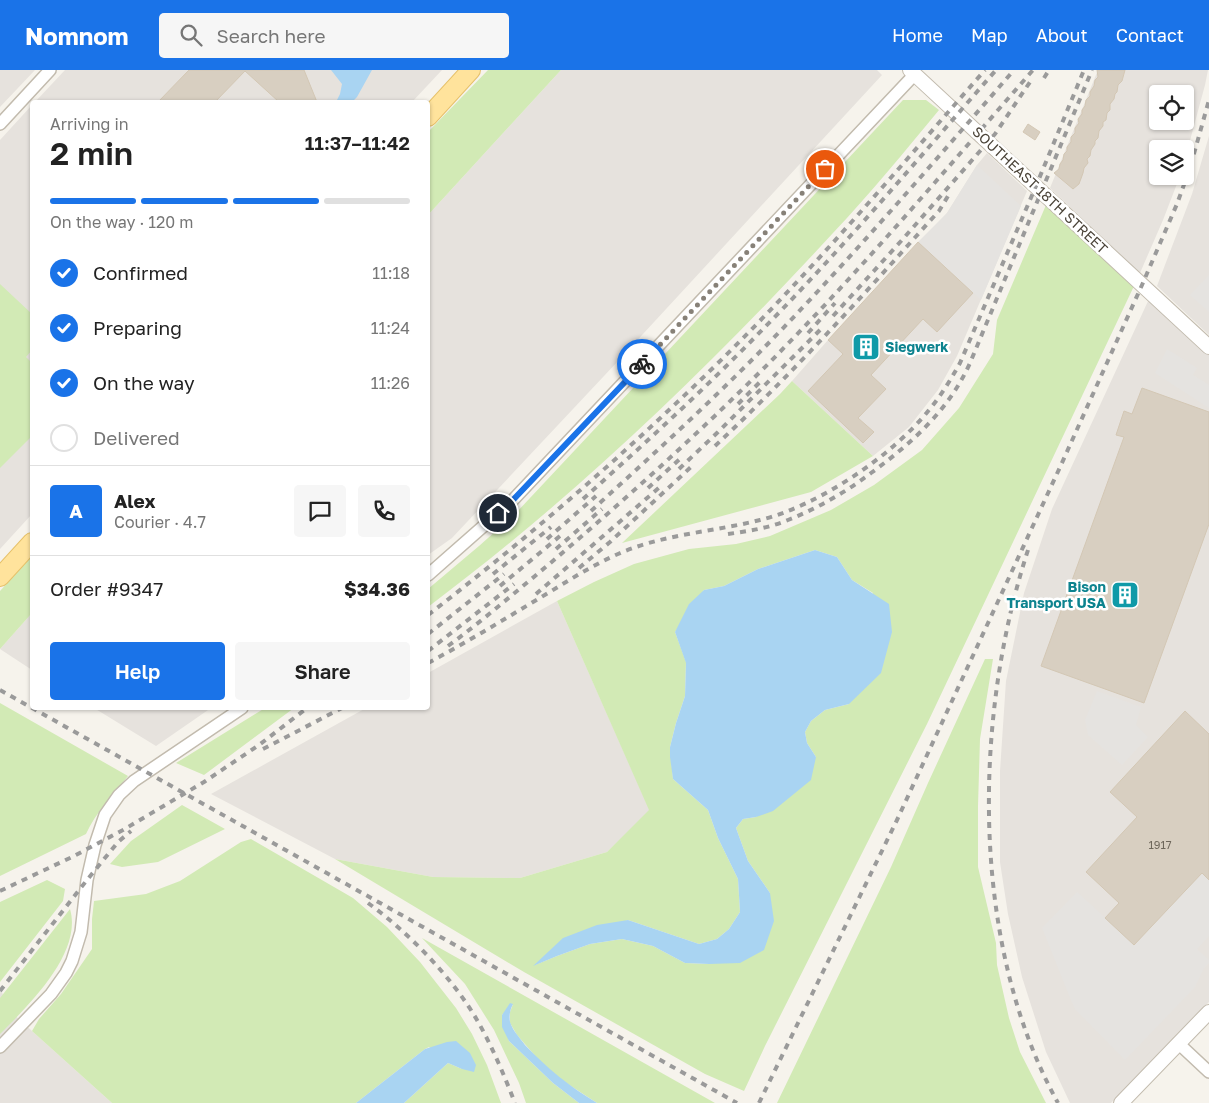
<!DOCTYPE html>
<html lang="en">
<head>
<meta charset="utf-8">
<style>
	:root { --surface:#fff; --page:#f6f6f6; --text:#222; --muted:#767676; --line:#e0e0e0; --accent:#1a73e8 }
	body { margin:0; font-family:"Golos Text",sans-serif; background:var(--page); color:var(--text); height:100vh; display:flex; flex-direction:column; font-size:19px; white-space:nowrap }
	* { box-sizing:border-box; margin:0 }
	p { font-size:16px; color:var(--muted) }
	.icon { flex:none; width:28px; height:28px; fill:none; stroke:currentColor; stroke-width:2; stroke-linecap:round; stroke-linejoin:round }
	.map { position:relative; flex:1; overflow:hidden }
	.sheet { position:absolute; left:30px; top:30px; width:400px; height:610px; display:flex; flex-direction:column; background:var(--surface); border-radius:5px; box-shadow:0 1px 4px #0004 }
	.sheet>* { flex:none }
	.buttons { position:absolute; left:1149px; top:15px; display:grid; gap:10px }
	.buttons a { display:grid; place-items:center; width:45px; height:45px; border-radius:5px; background:var(--surface); box-shadow:0 1px 4px #0004; font-size:25px }
	.pin { position:absolute; display:grid; place-items:center; width:42px; height:42px; color:#fff; margin:-21px; border:2px solid #fff; border-radius:50%; box-shadow:0 1px 5px #0007 }
	.courier { position:absolute; display:grid; place-items:center; width:50px; height:50px; margin:-25px; border:4px solid #1a73e8; border-radius:50%; background:#fff; color:#222; box-shadow:0 1px 6px #0007 }
	.overview em { font-style:normal; font-weight:600 }
	.overview div { display:flex; flex-direction:column-reverse }
	.overview { display:flex; align-items:center; justify-content:space-between; height:85px; padding:0 20px }
	h1 { font-size:32px; font-weight:600; line-height:38px }
	.bar { display:grid; grid-template-columns:repeat(4,1fr); gap:8px 5px; align-content:center; height:60px; padding:0 20px }
	.bar i { height:6px; border-radius:4px; background:var(--line) }
	.bar .on { background:var(--accent) }
	.bar p { grid-column:span 4 }
	.line { display:flex; align-items:center; gap:12px; padding:0 20px; border-top:1px solid var(--line) }
	.line div { flex:1 }
	.round { display:grid; place-items:center; flex:none; width:52px; height:52px; border-radius:5px; background:var(--page) }
	ol { padding:0 20px; list-style:none }
	li { display:flex; align-items:center; gap:15px; height:55px }
	li p { margin-inline-start:auto }
	li .icon { padding:5px; border-radius:50%; background:var(--accent); color:#fff; stroke-width:4 }
	li:last-child { color:var(--muted) }
	li i { width:28px; height:28px; border:2px solid var(--line); border-radius:50% }
	.button { display:flex; gap:10px; margin-top:auto; padding:10px 20px }
	.button a { flex:1; height:58px; border-radius:5px; background:var(--accent); color:#fff; font-size:20px; font-weight:600; line-height:58px; text-align:center }
	.button a+a { background:var(--page); color:var(--text) }
	header { display:flex; align-items:center; gap:30px; box-sizing:border-box; height:70px; padding:0 25px; background:var(--accent); color:#fff }
	header strong { font-size:24px }
	nav { display:flex; gap:28px; margin-inline-start:auto; font-size:18px }
	.search { width:350px; height:45px; background:var(--page); display:flex; align-items:center; gap:12px; box-sizing:border-box; padding:0 18px; border-radius:5px; color:var(--muted); font-size:19px }
	.map>svg:first-child { display:block }
	.industrial { fill:#e6e2dd; fill-rule:evenodd }
	.green { fill:#d2eab5; fill-rule:evenodd }
	.parking { fill:#e5e3e0 }
	.water { fill:#a9d4f2 }
	.building { fill:#d8cfc1; stroke:#d3c7b4 }
	.lines { fill:none; stroke-linecap:round; stroke-linejoin:round }
	.minor-casing { stroke:#c2bbae; stroke-width:14 }
	.tertiary-casing { stroke:#c2bbae; stroke-width:16 }
	.primary-casing { stroke:#e6c16a; stroke-width:20 }
	.minor { stroke:#fff; stroke-width:11 }
	.tertiary { stroke:#fff; stroke-width:14 }
	.primary { stroke:#ffe39c; stroke-width:18 }
	.rail { stroke:#9a9a9a; stroke-width:4; stroke-dasharray:6 6; stroke-linecap:butt }
	.done { stroke:#878178; stroke-width:5; stroke-dasharray:0 9 }
	.route { stroke:#1a73e8; stroke-width:6 }
	.labels { text-anchor:middle; stroke-width:5; stroke-linejoin:round; paint-order:stroke }
	.number-label { font-size:11px; fill:#6e675b }
	.street-label { font-size:14px; fill:#4b4439; stroke:#fff }
	.culture-label { font-size:14px; font-weight:bold; fill:#0d838f; stroke:#fff; text-anchor:start }
</style>
</head>
<body>
<header>
<strong>Nomnom</strong>
<div class="search"><svg class="icon" aria-label="search" viewBox="0 0 24 24"><circle cx="10" cy="10" r="6"/><path d="M15 15l6 6"/></svg>Search here</div>
<nav><a>Home</a><a>Map</a><a>About</a><a>Contact</a></nav>
</header>
<div class="map">
<svg width="1209" height="1033" viewBox="0 0 1209 1033">
	<rect width="100%" height="100%" fill="#f6f3ec"/>
	<path class="industrial" d="M0,0H35L0,37Z
		M65,0H442L412,32H35Z
		M561,0H877L882,5L619,290L452,468L428,485V145Z
		M1098,0H1208L1205,15L1185,89V79H1158V106H1180L1163,150L1140,203L1050,118ZM1158,24H1185V51H1158Z
		M32,35V444L0,479V70Z
		M1209,66V265L1157,216L1192,124Z
		M987,83L1027,121L957,286L938,320L909,357L873,386L792,311L828,270L947,143L977,95Z
		M1149,229L1209,285V932L1111,1033H1070L1046,982L1022,907L1008,844L1000,792V701L1006,611L1024,523L1052,439Z
		M557,531L650,741L607,782L520,808L433,807L335,789L211,724L366,638H428V603Z
		M32,543V600L0,579Z
		M94,638H211L156,676Z
		M0,918L11,942L112,1033H0Z"/>
	<path class="green" d="M488,0H561L428,145V62Z
		M903,30H926L939,40C905,81 870,124 833,163C708,299 576,426 428,537V519L479,476L515,444Z
		M1046,135L1134,216L927,654L765,976L744,1021L705,1004L524,902L335,789L433,807L520,808L607,782L649,740L557,531L594,512L634,494L689,479L736,474L770,466L831,440L874,415L922,380L959,338L993,284L997,250ZM815,480L837,487L852,510L873,523L849,634L825,640L811,651L805,662L807,673L816,687L756,747L743,749L736,758L748,791L770,823L709,894L685,893L653,876L622,869L590,874L557,886L535,895L628,850L699,874L717,869L729,859L740,842L738,809L718,768L708,740L673,709L670,677L676,653L685,626L686,592L675,562L704,520L724,516L758,499Z
		M0,214L32,244V280L26,287L32,293V366L0,398Z
		M792,311L873,386L811,422L622,473L780,324Z
		M32,486V543L0,579V521Z
		M985,589H993L980,669L978,736V797L996,873L997,895L1009,948L1020,982L1046,1033H777L891,797L928,713Z
		M0,633L128,706C113,725 96,742 86,764L0,806Z
		M265,638H294L204,705L176,693Z
		M182,735L225,759L158,792L122,797L110,794L131,771Z
		M251,769L353,828L387,857L420,892L456,938L472,964L487,995L501,1033H404L448,993L462,999L429,977L425,979L356,1033H112L32,961L39,949L61,924L92,879V849L94,831L146,824L180,811L241,772Z
		M47,810L65,819L63,831L0,912V832Z
		M70,839C83,883 28,936 0,964V928Z
		M422,868L715,1033H597L557,1007L537,988L517,965L510,953V942L513,934L502,945L509,971L553,1013L579,1033H526L519,1013L494,960L465,914Z"/>
	<path class="parking" d="M977,95L1021,136L981,230L918,172L947,143Z
		M1209,205V242L1190,225Z
		M1167,279L1197,298L1193,305L1209,315V338L1155,303Z
		M1097,621L1141,637L1136,655L1148,667L1122,695L1088,665L1085,650Z
		M1202,803L1209,810V866L1197,879L1209,890V893L1204,898L1195,917L1125,990L1075,939L1070,928L1042,858L1077,822L1135,875Z"/>
	<path class="water" d="M331,0H372L357,27L352,32H336L340,24L342,14Z
		M815,480L837,487L852,510L889,534L892,562L881,603L849,634L825,640L811,651L805,662L807,673L816,687L811,710L773,741L756,747L743,749L736,758L748,791L770,823L774,851L764,880L740,893L709,894L685,893L653,876L622,869L590,874L557,886L533,896L563,868L597,855L628,850L699,874L717,869L729,859L740,842L738,809L718,768L708,740L673,709L670,687V677L676,653L685,626L686,593L675,562L689,534L704,520L724,516L758,499Z
		M510,933L513,934C510,940 509,945 510,952C513,961 520,968 525,975C548,999 569,1016 597,1033H579L553,1013L509,971L502,957V945Z
		M456,971L470,983L476,995L474,1002L462,999L448,993L404,1033H356L425,979L447,972Z"/>
	<path class="building" d="M189,0H304L317,32H279L245,1L215,32H158Z
		M1097,0H1125L1122,11L1118,15L1117,22L1115,24L1114,29L1110,34V40L1107,43L1106,50L1103,52V56L1099,61L1098,68L1095,71V74L1091,80L1090,86L1087,89L1088,93L1084,98L1083,103L1079,114L1073,119L1054,103L1059,99L1060,94L1063,90L1064,84L1067,81V77L1071,72V67L1075,63V58L1079,53L1078,49L1082,44V40L1085,36L1086,30L1090,26V22L1094,16L1095,10L1098,7Z
		M1028,54L1040,62L1035,70L1023,62Z
		M918,172L973,223L937,262L923,249L871,305L886,319L858,348L874,362L863,373L808,321L843,284L828,270Z
		M1142,318L1209,342V454L1144,633L1041,596L1124,367L1116,365L1124,341L1132,344Z
		M1185,641L1209,664V810L1202,803L1134,875L1105,848L1119,833L1086,802L1137,747L1110,722Z"/>
	<g class="lines">
		<defs>
			<path id="minor" d="M0,54L50,0
				M428,505L512,431L915,4
				M1178,973L1209,1002
				M0,977L51,924L66,903L72,891L81,862L87,810L95,775L105,745L119,725L134,711L242,638"/>
			<path id="tertiary" d="M910,0L1209,277
				M1121,1033L1209,942"/>
			<path id="primary" d="M428,47L471,0
				M0,507L32,472"/>
		</defs>
		<use href="#minor" class="minor-casing"/>
		<use href="#tertiary" class="tertiary-casing"/>
		<use href="#primary" class="primary-casing"/>
		<use href="#minor" class="minor"/>
		<use href="#tertiary" class="tertiary"/>
		<use href="#primary" class="primary"/>
		<path class="rail" d="M1044,8L1049,0
			M833,246L902,170L995,64L1032,9
			M808,263L835,233
			M738,334L763,309
			M715,376C790,306 859,230 928,153L939,141L948,126
			M679,399L718,362L822,258
			M648,418L683,386
			M583,429C644,374 705,319 762,260C844,177 919,88 996,0
			M591,441C658,380 725,319 788,253C866,171 940,85 1014,0
			M728,464C749,461 769,458 788,450C818,438 846,422 871,403C912,373 949,340 970,293L1092,0
			M547,469L596,426
			M556,479L602,439
			M1028,480C973,649 970,874 1058,1033
			M579,498L610,472L691,397
			M493,504L551,457
			M500,516L560,466
			M536,524L661,416
			M428,545C529,467 626,383 718,293C812,201 898,99 985,0
			M428,564L504,504
			M448,576C478,554 506,530 535,506C616,438 695,367 770,292C862,199 947,98 1033,0
			M428,581L514,514
			M428,593C469,571 508,547 548,523C571,509 593,495 618,484C663,464 713,462 760,450C818,436 892,386 929,340C941,326 951,309 960,293L1036,116L1084,0
			M0,620L737,1033
			M263,679L342,638
			M0,821L72,787L123,760L204,712L259,675L307,638
			M368,833C408,862 452,907 477,950C492,976 504,1005 515,1033
			M0,921L87,810L118,772L131,761
			M759,1033L897,750L1061,395L1142,215L1177,134L1190,98L1209,30"/>
	</g>
	<g class="lines">
		<path class="done" d="M642,294L825,99"/>
		<path class="route" d="M498,443L512,431L642,294"/>
	</g>
	<defs>
		<symbol id="building-square" viewBox="-11 -11 22 22"><rect x="-9" y="-9" width="18" height="18" rx="4" fill="#0f9aa8" stroke="#fff"/><path d="M-4-6H4V6H1V3H-1V6H-4ZM-2.5-4.3h1.7v1.8h-1.7ZM.8-4.3h1.7v1.8H.8ZM-2.5-1h1.7V.8h-1.7ZM.8-1h1.7V.8H.8Z" fill="#fff"/></symbol>
	</defs>
	<g fill-rule="evenodd">
		<use href="#building-square" x="850" y="261" width="32" height="32"/>
		<use href="#building-square" x="1109" y="509" width="32" height="32"/>
	</g>
	<g class="labels">
		<g class="number-label">
			<text x="1160" y="779">1917</text>
		</g>
		<g class="street-label">
			<text transform="translate(1040 120) rotate(43)" y="5">SOUTHEAST 18TH STREET</text>
		</g>
		<g class="culture-label">
			<text x="885" y="282">Siegwerk</text>
			<text x="1106" y="522" text-anchor="end">Bison<tspan x="1106" dy="16">Transport USA</tspan></text>
		</g>
	</g>
</svg>
<div class="buttons">
<a><svg class="icon" aria-label="locate" viewBox="0 0 24 24"><circle cx="12" cy="12" r="6"/><path d="M12 2v4M12 18v4M2 12h4M18 12h4"/></svg></a>
<a><svg class="icon" aria-label="layers" viewBox="0 0 24 24"><path d="M12 4l9 5-9 5-9-5zM3 14l9 5 9-5"/></svg></a>
</div>
<div class="pin" style="left:825px;top:99px;background:#ea580c"><svg class="icon" aria-label="bag" viewBox="0 0 24 24"><path d="M5 8h14l-1 12H6zM9 8a3 3 0 0 1 6 0"/></svg></div>
<div class="pin" style="left:498px;top:443px;background:#1f2937"><svg class="icon" aria-label="home" viewBox="0 0 24 24"><path d="M3 11l9-7 9 7M6 9v11h12V9"/></svg></div>
<div class="courier" style="left:642px;top:294px"><svg class="icon" aria-label="bike" viewBox="0 0 24 24"><circle cx="6" cy="16" r="4"/><circle cx="18" cy="16" r="4"/><path d="M6 16l4-8h5l3 8M10 8l3 8H6M13 5h3"/></svg></div>
<section class="sheet">
<div class="overview"><div><h1>2 min</h1><p>Arriving in</p></div><em>11:37–11:42</em></div>
<div class="bar"><i class="on"></i><i class="on"></i><i class="on"></i><i></i><p>On the way · 120 m</p></div>
<ol>
<li><svg class="icon" aria-label="check" viewBox="0 0 24 24"><path d="M5 12l5 5 9-10"/></svg>Confirmed<p>11:18</p></li>
<li><svg class="icon" aria-label="check" viewBox="0 0 24 24"><path d="M5 12l5 5 9-10"/></svg>Preparing<p>11:24</p></li>
<li><svg class="icon" aria-label="check" viewBox="0 0 24 24"><path d="M5 12l5 5 9-10"/></svg>On the way<p>11:26</p></li>
<li><i></i>Delivered</li>
</ol>
<div class="line" style="height:90px"><b class="round" style="background:var(--accent);color:#fff">A</b><div><b>Alex</b><p>Courier · 4.7</p></div><a class="round"><svg class="icon" aria-label="chat" viewBox="0 0 24 24"><path d="M4 5h16v11H9l-5 4z"/></svg></a><a class="round"><svg class="icon" aria-label="phone" viewBox="0 0 24 24"><path d="M5 4h4l2 5-3 2q2 4 5 5l2-3 5 2v4C11 20 4 13 5 4z"/></svg></a></div>
<div class="line" style="height:65px"><div>Order #9347</div><b>$34.36</b></div>
<div class="button"><a>Help</a><a>Share</a></div>
</section>
</div>
</body>
</html>
